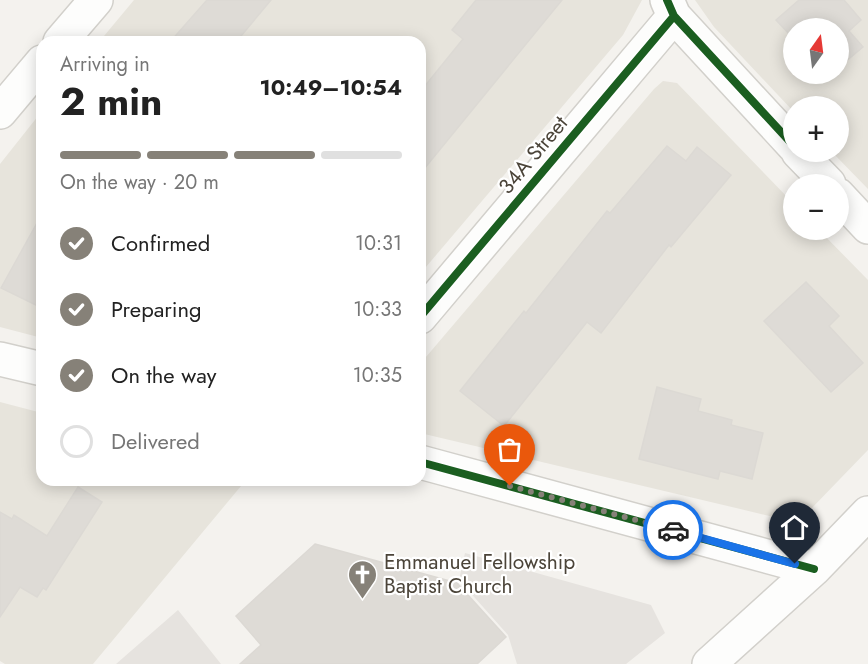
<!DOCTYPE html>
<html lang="en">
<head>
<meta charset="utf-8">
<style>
	:root { --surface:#fff; --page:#f2f2f2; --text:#222; --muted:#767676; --line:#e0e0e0; --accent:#868178 }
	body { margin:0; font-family:Jost,sans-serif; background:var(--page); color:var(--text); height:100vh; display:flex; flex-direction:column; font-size:22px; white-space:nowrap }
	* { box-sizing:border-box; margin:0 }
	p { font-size:20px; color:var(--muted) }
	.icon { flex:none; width:33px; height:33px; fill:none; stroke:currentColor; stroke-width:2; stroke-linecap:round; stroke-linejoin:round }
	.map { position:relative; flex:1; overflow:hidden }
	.sheet { position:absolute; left:36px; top:36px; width:390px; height:450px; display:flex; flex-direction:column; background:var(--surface); border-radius:18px; box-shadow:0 3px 15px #0003 }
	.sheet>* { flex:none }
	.needle { width:39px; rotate:14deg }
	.buttons { position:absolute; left:783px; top:18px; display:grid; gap:12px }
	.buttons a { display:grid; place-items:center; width:66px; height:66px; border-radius:50%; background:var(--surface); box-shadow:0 3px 15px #0003; font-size:30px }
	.pin { position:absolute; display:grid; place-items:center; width:51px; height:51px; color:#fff; margin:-62px -26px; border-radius:50% 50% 50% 0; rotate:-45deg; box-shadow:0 0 6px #0007 }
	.pin .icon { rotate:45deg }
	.courier { position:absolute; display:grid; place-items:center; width:60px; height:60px; margin:-30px; border:4px solid #1a73e8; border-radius:50%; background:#fff; color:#222; box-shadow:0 2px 8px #0007 }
	.overview em { font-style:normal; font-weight:700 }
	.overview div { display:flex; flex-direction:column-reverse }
	.overview { display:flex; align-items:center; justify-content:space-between; height:102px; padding:0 24px }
	h1 { font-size:39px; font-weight:700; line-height:45px }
	.bar { display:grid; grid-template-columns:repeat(4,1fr); gap:9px 6px; align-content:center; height:72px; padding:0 24px }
	.bar i { height:8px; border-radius:4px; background:var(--line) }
	.bar .selected { background:var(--accent) }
	.bar p { grid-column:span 4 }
	ol { padding:0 24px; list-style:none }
	li { display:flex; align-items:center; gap:18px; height:66px }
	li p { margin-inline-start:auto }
	li .icon { padding:6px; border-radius:50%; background:var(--accent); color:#fff; stroke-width:4 }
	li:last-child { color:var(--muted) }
	li i { width:33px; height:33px; border:3px solid var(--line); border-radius:50% }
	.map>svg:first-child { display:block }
	.residential { fill:#e7e4dc; fill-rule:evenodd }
	.parking { fill:#e6e3df }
	.building { fill:#dedbd6; stroke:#dcd9d4; stroke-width:1.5 }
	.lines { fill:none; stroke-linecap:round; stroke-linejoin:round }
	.minor-casing { stroke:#d2d0cb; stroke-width:36 }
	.minor { stroke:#fdfdfc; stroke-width:33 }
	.cycleway-casing { stroke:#fff; stroke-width:11 }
	.cycleway { stroke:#1b5e20; stroke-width:8 }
	.done { stroke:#868178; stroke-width:6; stroke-dasharray:0 10.8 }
	.route { stroke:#1a73e8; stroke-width:8 }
	.labels { text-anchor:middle; stroke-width:4.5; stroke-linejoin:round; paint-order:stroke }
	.street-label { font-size:21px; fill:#4b4439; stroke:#fff }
	.poi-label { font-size:21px; fill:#4b4439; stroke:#fff; text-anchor:start }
</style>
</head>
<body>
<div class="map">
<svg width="868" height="664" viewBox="0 0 868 664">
	<rect width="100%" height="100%" fill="#f4f2ee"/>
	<path class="residential" d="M134,0H642L623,35L420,274V42H99Z
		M695,0H868V189L832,152H838V106H794L793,111L714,27ZM794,28H838V74H794Z
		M663,81L677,83L793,203L794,230H819L868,280V450L810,510L795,515L774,517L420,433V364L654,89Z
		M42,111V338L0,327V164Z
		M0,402L42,413V480H246L93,664H5L0,661Z"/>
	<path class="parking" d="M465,553L651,605L665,633L626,664H517L508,635L459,580Z
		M178,610L221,664H116Z"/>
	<path class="building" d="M207,0H271L236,42H170Z
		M476,0H562L420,174V92L463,39L452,30Z
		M799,0H844L861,20L849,31L863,47L838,68V28H794V39L776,20Z
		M667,146L686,161L697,147L731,175L671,247L669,245L601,333L587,322L504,426L460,391L524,311L526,313L607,211L610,213Z
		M42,214V308L1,288Z
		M806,282L839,316L829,326L863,363L831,392L764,321Z
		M657,387L701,399L698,411L732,420L731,425L763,433L752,479L720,471L718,479L639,459Z
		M78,487L102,502L46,590L43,588L37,597L20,587L0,617V512L12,519L14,515L47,536Z
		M315,544L457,583L506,637L477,664H240L261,645L236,616Z"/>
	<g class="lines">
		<defs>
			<path id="minor" d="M667,0L674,16L794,146
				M60,42L96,0
				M0,112L42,62
				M798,152L829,184
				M838,195L868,227
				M420,317L674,16
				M0,359L42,369
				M420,462L814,569
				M709,664L814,569L868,513"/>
		</defs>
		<use href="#minor" class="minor-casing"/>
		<use href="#minor" class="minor"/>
		<defs>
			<path id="cycleway" d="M667,0L674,16L794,146
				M420,317L674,16
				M420,462L814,569"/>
		</defs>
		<use href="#cycleway" class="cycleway-casing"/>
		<use href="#cycleway" class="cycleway"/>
	</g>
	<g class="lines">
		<path class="done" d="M510,486L673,530"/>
		<path class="route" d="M673,530L795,564"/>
	</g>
	<defs>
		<symbol id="church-pin" viewBox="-11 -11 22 30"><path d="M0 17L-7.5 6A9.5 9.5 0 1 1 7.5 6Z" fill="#868178" stroke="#fff"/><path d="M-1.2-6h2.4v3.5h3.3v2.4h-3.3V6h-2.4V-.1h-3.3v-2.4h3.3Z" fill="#fff"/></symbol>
	</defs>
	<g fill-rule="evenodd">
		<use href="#church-pin" x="346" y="558" width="33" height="45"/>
	</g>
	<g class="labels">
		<g class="street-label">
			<text transform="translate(533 155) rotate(-50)" y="7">34A Street</text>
		</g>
		<g class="poi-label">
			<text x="384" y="569">Emmanuel Fellowship<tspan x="384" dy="24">Baptist Church</tspan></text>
		</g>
	</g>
</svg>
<div class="buttons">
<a><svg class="needle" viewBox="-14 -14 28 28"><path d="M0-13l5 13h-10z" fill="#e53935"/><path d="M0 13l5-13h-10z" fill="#767676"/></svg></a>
<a>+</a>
<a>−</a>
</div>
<div class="pin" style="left:510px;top:486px;background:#ea580c"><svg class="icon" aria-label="bag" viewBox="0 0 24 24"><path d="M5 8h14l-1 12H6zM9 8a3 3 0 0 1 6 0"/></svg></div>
<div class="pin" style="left:795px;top:564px;background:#1f2937"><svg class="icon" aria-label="home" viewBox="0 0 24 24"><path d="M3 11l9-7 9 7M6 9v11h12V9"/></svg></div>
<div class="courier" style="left:673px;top:530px"><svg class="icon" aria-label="car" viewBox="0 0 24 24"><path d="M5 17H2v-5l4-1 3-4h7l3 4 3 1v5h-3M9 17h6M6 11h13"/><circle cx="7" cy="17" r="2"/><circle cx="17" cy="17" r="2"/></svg></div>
<section class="sheet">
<div class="overview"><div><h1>2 min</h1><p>Arriving in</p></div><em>10:49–10:54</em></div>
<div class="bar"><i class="selected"></i><i class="selected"></i><i class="selected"></i><i></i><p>On the way · 20 m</p></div>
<ol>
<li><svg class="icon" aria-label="check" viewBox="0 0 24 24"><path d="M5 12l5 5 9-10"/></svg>Confirmed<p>10:31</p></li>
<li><svg class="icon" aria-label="check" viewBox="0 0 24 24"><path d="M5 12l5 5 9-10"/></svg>Preparing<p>10:33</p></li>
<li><svg class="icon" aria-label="check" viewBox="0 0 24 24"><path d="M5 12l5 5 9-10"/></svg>On the way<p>10:35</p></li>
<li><i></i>Delivered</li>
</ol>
</section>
</div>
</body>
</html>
